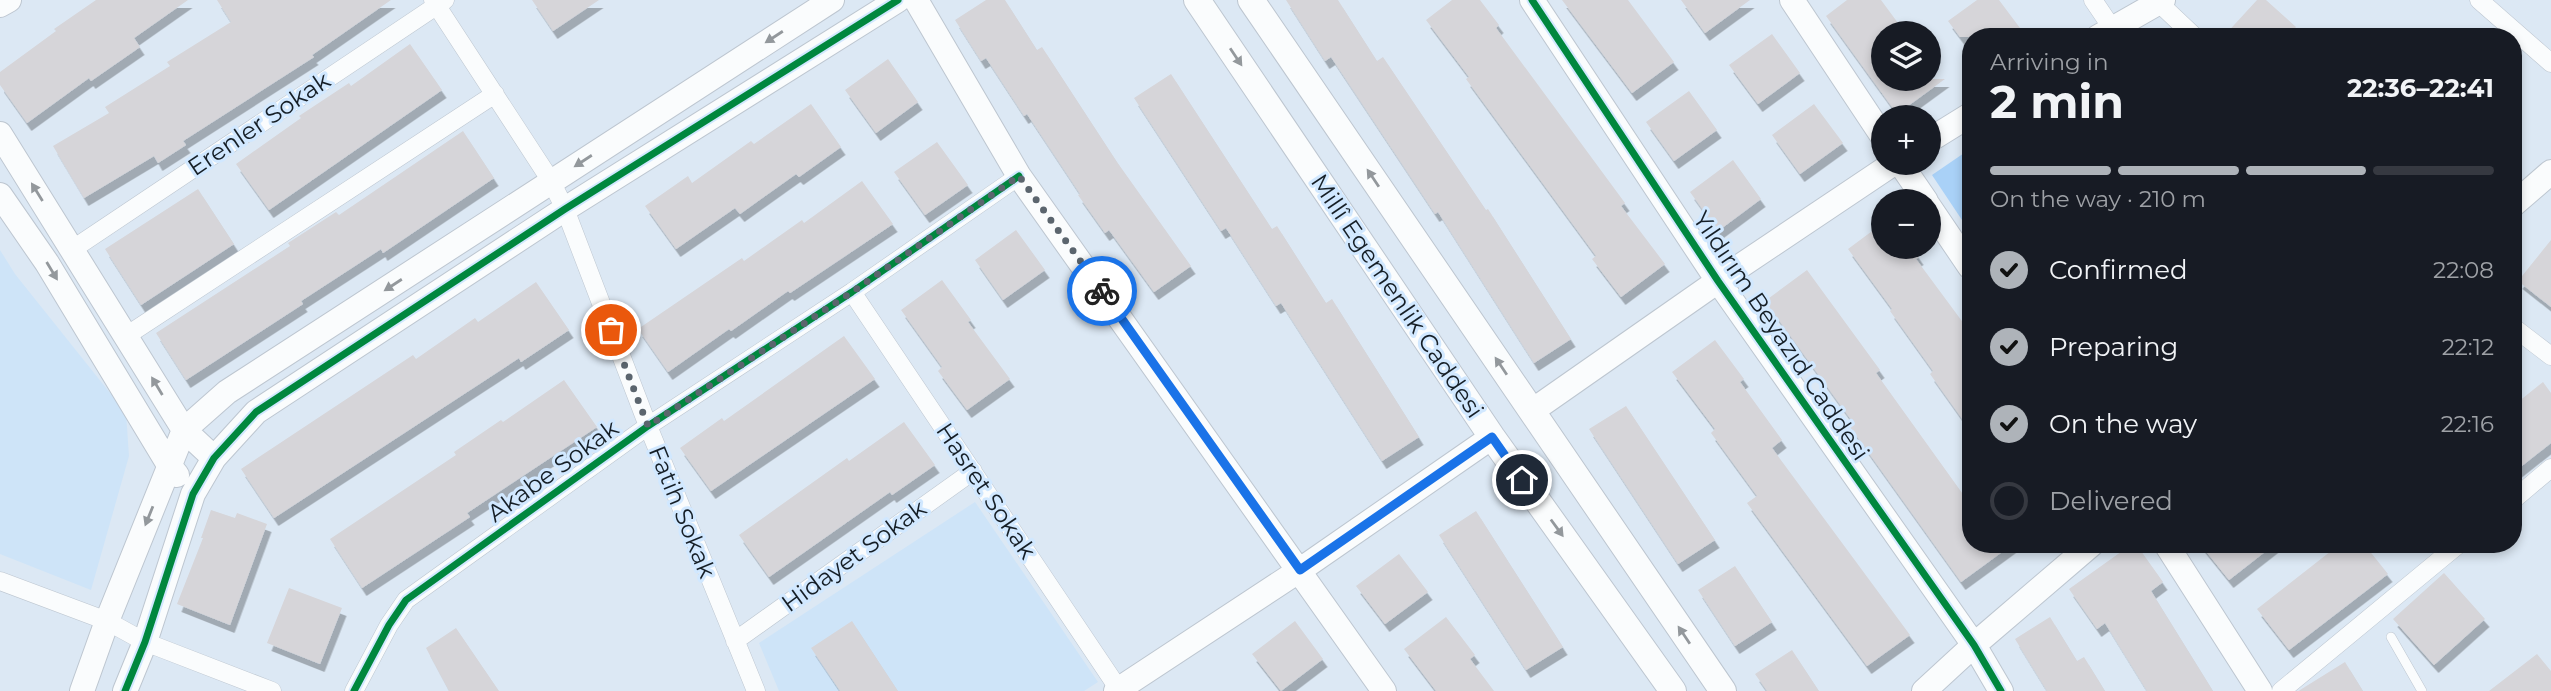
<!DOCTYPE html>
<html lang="en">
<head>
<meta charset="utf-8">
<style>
	:root { --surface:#171b24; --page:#242831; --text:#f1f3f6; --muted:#9ea1a6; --line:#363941; --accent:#aeb3b9 }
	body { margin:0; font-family:Montserrat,sans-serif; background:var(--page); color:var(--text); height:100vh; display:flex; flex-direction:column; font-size:26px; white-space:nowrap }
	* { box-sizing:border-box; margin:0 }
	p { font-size:23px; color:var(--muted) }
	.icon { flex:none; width:38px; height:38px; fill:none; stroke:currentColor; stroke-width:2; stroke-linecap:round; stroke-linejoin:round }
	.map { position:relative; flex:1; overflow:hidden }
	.details { position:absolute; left:1962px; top:28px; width:560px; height:525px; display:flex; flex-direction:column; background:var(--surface); border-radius:28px; box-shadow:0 4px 10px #0003 }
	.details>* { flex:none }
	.fabs { position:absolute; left:1871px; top:21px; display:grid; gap:14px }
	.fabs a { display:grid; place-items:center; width:70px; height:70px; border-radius:50%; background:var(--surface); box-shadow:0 4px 10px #0003; font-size:35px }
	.pin { position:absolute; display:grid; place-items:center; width:60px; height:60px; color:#fff; margin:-30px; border:4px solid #fff; border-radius:50%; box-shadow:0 2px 7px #0007 }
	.courier { position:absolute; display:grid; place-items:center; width:70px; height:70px; margin:-35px; border:5px solid #1a73e8; border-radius:50%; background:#fff; color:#222; box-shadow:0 2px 9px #0007 }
	.head em { font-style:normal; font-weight:700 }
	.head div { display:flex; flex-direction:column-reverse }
	.head { display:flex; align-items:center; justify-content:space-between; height:119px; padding:0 28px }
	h1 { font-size:46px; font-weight:700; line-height:52px }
	.bar { display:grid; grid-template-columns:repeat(4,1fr); gap:10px 7px; align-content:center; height:84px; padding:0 28px }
	.bar i { height:9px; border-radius:5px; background:var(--line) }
	.bar .current { background:var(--accent) }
	.bar p { grid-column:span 4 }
	ol { padding:0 28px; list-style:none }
	li { display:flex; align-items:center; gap:21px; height:77px }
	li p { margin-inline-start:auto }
	li .icon { padding:7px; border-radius:50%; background:var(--accent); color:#111; stroke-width:4 }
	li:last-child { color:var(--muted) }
	li i { width:38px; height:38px; border:4px solid var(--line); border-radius:50% }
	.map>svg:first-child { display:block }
	.built { fill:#cee4f8 }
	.green { fill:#a9d1f7 }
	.building { fill:#d6d5d9; filter:url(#shadow) }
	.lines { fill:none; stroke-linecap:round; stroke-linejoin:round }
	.lane-casing { stroke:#bdc6d0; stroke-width:10 }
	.street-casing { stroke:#bdc6d0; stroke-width:19 }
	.secondary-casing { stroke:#bdc6d0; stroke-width:26 }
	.primary-casing { stroke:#bdc6d0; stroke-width:28 }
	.lane { stroke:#fafcfd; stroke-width:9 }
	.street { stroke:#fafcfd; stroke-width:18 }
	.secondary { stroke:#fafcfd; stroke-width:24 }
	.primary { stroke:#fafcfd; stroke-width:26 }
	.cycleway-casing { stroke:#d1e8ff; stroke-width:11 }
	.cycleway { stroke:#00873e; stroke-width:7 }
	.oneway { fill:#93989c }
	.done { stroke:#5b656e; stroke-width:7; stroke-dasharray:0 12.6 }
	.route { stroke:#1a73e8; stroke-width:9 }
	.labels { text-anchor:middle; stroke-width:6; stroke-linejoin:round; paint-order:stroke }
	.street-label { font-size:24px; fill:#151e26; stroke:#d1e8ff }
</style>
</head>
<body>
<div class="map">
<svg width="2551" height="691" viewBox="0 0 2551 691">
	<defs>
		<filter id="shadow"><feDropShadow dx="4.5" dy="8" stdDeviation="0" flood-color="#0004"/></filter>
	</defs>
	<rect width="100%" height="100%" fill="#dce8f4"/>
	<path class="built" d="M0,250L15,274L126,413L129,456L91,590L0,554Z
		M975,502L1098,682L1084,691H779L759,643Z"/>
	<path class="green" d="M1970,149V232L1932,175Z"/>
	<path class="building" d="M96,0H188L134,38L140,47L91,81L89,78L27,123L0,85V72L56,31L54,29Z
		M217,0H391L312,55L314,57L183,141L186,145L158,163L154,156L84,198L53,146L109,113L105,107L170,66L167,62L231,22Z
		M532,0H599L553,31Z
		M986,0H1005L1037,50L1042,47L1117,162L1191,266L1154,292L1109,230L1105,233L1078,195L1080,194L1027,114L1024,116L986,58L981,61L955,20Z
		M1286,0H1338L1377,61L1383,57L1486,210L1488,209L1571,339L1534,363L1438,212L1435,214L1331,57L1325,61Z
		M1452,0H1480L1499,25L1496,28L1625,203L1621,206L1665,264L1621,297L1592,259L1596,256L1466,79L1469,77L1426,20Z
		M1562,0H1628L1674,62L1632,93Z
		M1681,0H1750L1705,33Z
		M1847,0H1881L1898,23L1883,33V79H1945L1897,114L1826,16Z
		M1977,0H1999L2020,28L2008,37H1960L1948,21Z
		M2257,0H2266L2296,27L2287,37H2223Z
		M1772,34L1800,73L1758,104L1729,65Z
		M410,44L442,90L269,210L236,164L301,118L299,116L349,83L351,86Z
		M888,59L918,102L876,133L845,90Z
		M1171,74L1272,229L1277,226L1326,303L1332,299L1419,437L1382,461L1281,303L1276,306L1226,228L1221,231L1134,98Z
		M1689,91L1717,130L1674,161L1646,122Z
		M811,104L841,147L799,177L796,174L740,214L735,208L676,249L645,206L688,176L692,183L751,141L754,144Z
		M1814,104L1843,143L1800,174L1772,135Z
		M463,131L494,178L383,253L381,249L301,301L303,304L186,380L156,333L290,246L288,243L336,212L339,215Z
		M937,142L968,185L925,215L894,172Z
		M1733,160L1761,199L1718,231L1690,192Z
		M862,181L893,224L790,293L788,291L731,331L729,329L668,372L638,329L742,258L744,261L802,220L804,223Z
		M198,189L234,244L141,305L105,249Z
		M1883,223V247H1912L1919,257L1916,259L1970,332V430L1930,374L1933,371L1890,311L1892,309L1848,249Z
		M1016,230L1045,270L1003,300L975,260Z
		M2551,240V307L2518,281Z
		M1807,270L1880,370L1876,373L1970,504V544H2013L1961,582L1850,427L1854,424L1765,301Z
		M942,280L971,320L968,322L1010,379L967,410L938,371L942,367L901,310Z
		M536,282L569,330L521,362L519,358L274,518L241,469L413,355L416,359L475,318L478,322Z
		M844,336L875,379L711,491L680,448L722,418L724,421Z
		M1715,340L1744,379L1740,382L1782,440L1772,448L1910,635L1867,666L1747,503L1757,496L1711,433L1715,429L1672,372Z
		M564,380L597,427L467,513L470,517L362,588L330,539L456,455L454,452L501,420L503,422Z
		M2543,382L2551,393V443L2513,473V406Z
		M1626,406L1715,540L1678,564L1589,429Z
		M904,422L935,465L892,495L890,492L769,577L739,535L847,458L849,461Z
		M211,510L235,518L237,513L267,524L230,625L177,604L203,538H201Z
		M1476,511L1563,647L1526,670L1439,535Z
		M2132,544H2136L2163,582L2151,591L2213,691H2147L2105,623L2097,629L2069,589Z
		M2200,544H2275L2229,580Z
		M2340,544H2364L2388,574L2289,650L2257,609Z
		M1399,554L1428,592L1385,624L1356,586Z
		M1735,566L1772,622L1735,646L1698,590Z
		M2444,573L2485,619L2434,665L2393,619Z
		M289,588L342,608L320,664L267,643Z
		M1446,617L1475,655L1470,659L1494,691H1436L1404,649Z
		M2050,617L2077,661L2084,657L2105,691H2047L2015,639Z
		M852,621L898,691H840L811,648Z
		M1295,621L1323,659L1281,691L1252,654Z
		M456,628L499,691H449L426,648Z
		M1792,650L1819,691H1767L1755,674Z
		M2537,654L2551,671V691H2489Z
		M2345,662L2363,691H2299L2300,690Z"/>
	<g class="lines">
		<defs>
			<path id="lane" d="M2391,637L2422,691"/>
			<path id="street" d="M433,0L551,181L565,209L648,426L756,691
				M2093,0L2112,28
				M2479,0L2551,63
				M2159,3L2195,37
				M73,249L445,0
				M852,292L1120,691
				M2513,327L2551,356
				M126,336L495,94
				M2513,500L2551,468
				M0,581L107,621L145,642L272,691
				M735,641L973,471
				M354,691L389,625L406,600L648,426L852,292L1019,176
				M2281,691L2459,544"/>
			<path id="secondary" d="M916,0L1019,176L1384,691
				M1532,0L1718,281L1974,645L2001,691
				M1792,0L1883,137
				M0,5L9,0
				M2098,37L2163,0
				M0,134L184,430L214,458
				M1928,141L1970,115
				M1900,163L1926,201
				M0,195L47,263L169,465L177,475
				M1928,205L1970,267
				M2513,205L2551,172
				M1532,411L1718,281L1894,163
				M2166,544L2260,691
				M82,691L107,621L184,430L227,392L832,0
				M125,691L145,642L193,494L214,458L256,412L565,209L898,0
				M1116,691L1300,570L1492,437
				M1924,691L1974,645L2092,544"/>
			<path id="primary" d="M1197,0L1492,437L1673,691
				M1251,0L1723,691"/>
		</defs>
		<use href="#lane" class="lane-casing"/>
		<use href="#street" class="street-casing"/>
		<use href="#secondary" class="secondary-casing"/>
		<use href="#primary" class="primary-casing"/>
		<use href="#lane" class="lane"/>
		<use href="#street" class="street"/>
		<use href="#secondary" class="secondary"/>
		<use href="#primary" class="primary"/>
		<defs>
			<path id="cycleway" d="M1532,0L1718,281L1974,645L2001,691
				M125,691L145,642L193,494L214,458L256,412L565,209L898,0
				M354,691L389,625L406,600L648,426L852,292L1019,176"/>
		</defs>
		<use href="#cycleway" class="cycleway-casing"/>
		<use href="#cycleway" class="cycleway"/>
	</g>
	<defs><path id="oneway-solid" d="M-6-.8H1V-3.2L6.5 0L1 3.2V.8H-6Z" transform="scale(1.75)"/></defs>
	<g class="oneway">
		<use href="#oneway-solid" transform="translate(774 37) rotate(147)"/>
		<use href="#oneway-solid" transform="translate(1236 57) rotate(56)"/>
		<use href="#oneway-solid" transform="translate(583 161) rotate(147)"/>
		<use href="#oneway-solid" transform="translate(1373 178) rotate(-124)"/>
		<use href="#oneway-solid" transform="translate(37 192) rotate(-122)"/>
		<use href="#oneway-solid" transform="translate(52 271) rotate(59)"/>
		<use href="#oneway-solid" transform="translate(393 285) rotate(147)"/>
		<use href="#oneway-solid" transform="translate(1501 366) rotate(-124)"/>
		<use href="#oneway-solid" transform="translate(157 386) rotate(-121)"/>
		<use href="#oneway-solid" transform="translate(149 516) rotate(112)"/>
		<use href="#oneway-solid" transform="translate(1557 528) rotate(54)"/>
		<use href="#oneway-solid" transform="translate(1684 635) rotate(-124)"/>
	</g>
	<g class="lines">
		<path class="done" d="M611,330L648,426L852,292L1019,176L1102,291"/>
		<path class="route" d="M1102,291L1300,570L1492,437L1522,480"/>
	</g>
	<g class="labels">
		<g class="street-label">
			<text transform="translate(259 124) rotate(-34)" y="8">Erenler Sokak</text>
			<text transform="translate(1397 296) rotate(56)" y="8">Millî Egemenlik Caddesi</text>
			<text transform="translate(1781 336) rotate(56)" y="8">Yıldırım Beyazıd Caddesi</text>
			<text transform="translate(553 471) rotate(-36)" y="8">Akabe Sokak</text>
			<text transform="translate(986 491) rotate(56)" y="8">Hasret Sokak</text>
			<text transform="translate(682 512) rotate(68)" y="8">Fatih Sokak</text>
			<text transform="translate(854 556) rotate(-36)" y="8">Hidayet Sokak</text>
		</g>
	</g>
</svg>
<div class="fabs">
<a><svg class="icon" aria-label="layers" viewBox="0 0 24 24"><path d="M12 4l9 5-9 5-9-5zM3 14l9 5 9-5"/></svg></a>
<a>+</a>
<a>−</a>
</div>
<div class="pin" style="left:611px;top:330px;background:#ea580c"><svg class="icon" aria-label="bag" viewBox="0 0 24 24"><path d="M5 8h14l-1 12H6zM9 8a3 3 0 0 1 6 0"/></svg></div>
<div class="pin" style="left:1522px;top:480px;background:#1f2937"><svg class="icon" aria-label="home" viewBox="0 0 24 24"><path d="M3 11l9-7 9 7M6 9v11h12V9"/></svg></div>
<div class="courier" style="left:1102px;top:291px"><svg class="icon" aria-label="bike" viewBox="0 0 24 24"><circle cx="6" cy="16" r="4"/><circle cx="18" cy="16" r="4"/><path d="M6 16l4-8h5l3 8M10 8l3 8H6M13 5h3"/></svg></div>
<section class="details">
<div class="head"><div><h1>2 min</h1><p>Arriving in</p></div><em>22:36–22:41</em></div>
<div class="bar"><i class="current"></i><i class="current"></i><i class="current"></i><i></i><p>On the way · 210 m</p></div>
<ol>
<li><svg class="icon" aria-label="check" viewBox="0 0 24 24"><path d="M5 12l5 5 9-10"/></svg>Confirmed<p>22:08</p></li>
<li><svg class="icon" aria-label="check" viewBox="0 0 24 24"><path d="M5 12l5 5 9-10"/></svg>Preparing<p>22:12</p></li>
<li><svg class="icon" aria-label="check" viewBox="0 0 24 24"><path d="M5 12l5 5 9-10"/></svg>On the way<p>22:16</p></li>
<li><i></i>Delivered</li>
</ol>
</section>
</div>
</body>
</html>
